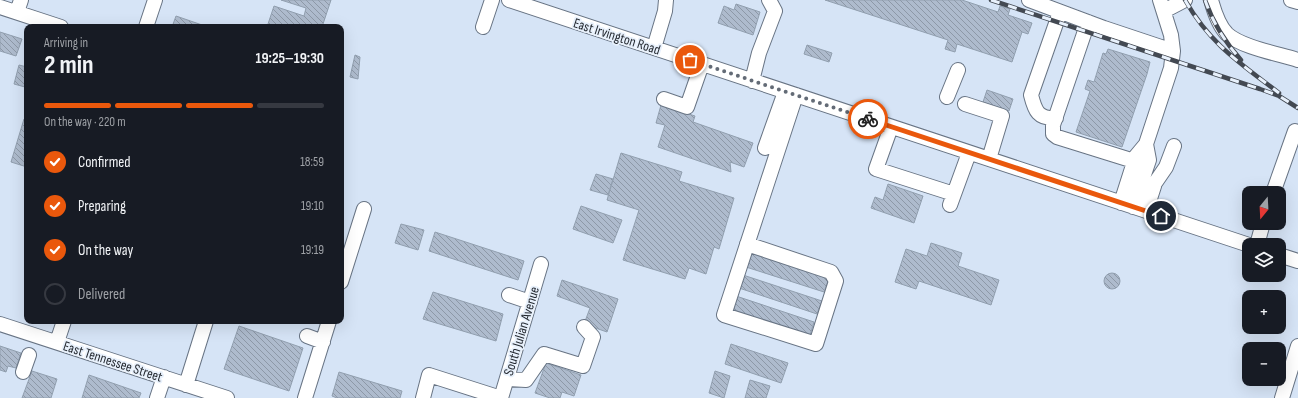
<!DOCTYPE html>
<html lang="en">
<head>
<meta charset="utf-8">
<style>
	:root { --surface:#171b24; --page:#242831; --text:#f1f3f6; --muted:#9ea1a6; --line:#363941; --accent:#ea580c }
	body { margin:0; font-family:"Sofia Sans Condensed",sans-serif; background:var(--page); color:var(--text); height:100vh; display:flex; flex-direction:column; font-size:15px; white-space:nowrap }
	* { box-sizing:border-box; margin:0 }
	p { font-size:13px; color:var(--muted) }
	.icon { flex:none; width:22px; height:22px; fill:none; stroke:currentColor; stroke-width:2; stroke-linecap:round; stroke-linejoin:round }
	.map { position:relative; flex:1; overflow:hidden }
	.sheet { position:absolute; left:24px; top:24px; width:320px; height:300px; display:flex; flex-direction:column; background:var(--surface); border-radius:8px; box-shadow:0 4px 16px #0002 }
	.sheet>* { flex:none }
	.needle { width:26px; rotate:198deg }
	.fabs { position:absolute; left:1242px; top:186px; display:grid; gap:8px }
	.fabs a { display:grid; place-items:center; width:44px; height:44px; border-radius:8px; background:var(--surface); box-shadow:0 4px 16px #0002; font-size:20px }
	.pin { position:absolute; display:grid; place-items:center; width:34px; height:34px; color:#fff; margin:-17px; border:2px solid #fff; border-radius:50%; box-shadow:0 1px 4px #0007 }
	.courier { position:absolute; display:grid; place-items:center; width:40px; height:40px; margin:-20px; border:3px solid #ea580c; border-radius:50%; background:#fff; color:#222; box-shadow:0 1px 5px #0007 }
	.headline em { font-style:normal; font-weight:700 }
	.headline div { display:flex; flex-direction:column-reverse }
	.headline { display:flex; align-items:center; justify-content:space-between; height:68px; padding:0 20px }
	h1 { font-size:26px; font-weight:700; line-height:30px }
	.bar { display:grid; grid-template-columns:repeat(4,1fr); gap:6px 4px; align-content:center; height:48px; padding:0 20px }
	.bar i { height:5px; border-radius:3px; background:var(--line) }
	.bar .selected { background:var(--accent) }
	.bar p { grid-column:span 4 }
	ol { padding:0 20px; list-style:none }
	li { display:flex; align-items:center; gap:12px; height:44px }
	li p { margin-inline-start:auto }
	li .icon { padding:4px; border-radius:50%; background:var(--accent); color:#fff; stroke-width:4 }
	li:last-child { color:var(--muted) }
	li i { width:22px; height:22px; border:2px solid var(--line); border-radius:50% }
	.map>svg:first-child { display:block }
	.building { fill:url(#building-back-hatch); stroke:#919faf }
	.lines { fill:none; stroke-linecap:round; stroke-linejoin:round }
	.minor-casing { stroke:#687484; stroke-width:16 }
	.minor { stroke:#fff; stroke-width:14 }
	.rail-casing { stroke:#434952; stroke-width:4.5 }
	.rail { stroke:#e8f1fc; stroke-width:3; stroke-dasharray:9; stroke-linecap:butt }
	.done { stroke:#636b76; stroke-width:4; stroke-dasharray:0 7.2 }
	.route { stroke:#ea580c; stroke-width:5 }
	.labels { text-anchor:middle; stroke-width:3.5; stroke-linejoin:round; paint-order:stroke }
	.street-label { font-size:14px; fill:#252a31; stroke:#e8f1fc }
</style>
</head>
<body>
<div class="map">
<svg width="1298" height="398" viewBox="0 0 1298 398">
	<defs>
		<pattern id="building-back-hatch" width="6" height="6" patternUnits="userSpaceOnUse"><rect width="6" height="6" fill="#aebbcd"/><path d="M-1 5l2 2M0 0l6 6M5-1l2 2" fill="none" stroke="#8d98a7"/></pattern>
	</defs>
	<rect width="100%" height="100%" fill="#d6e4f6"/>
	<path class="building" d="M281,0H331L322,27H267L274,6L304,16L306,8Z
		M825,0H962L998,12L1000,6L1010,9L1008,15L1032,23L1028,34L1022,32L1012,62L957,44L955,52L945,49L948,40Z
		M736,4L760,12L753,35L718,23L724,6L734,10Z
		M176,16L208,27H172Z
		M0,32L22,39L16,56L0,51Z
		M807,45L832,53L829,62L804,54Z
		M1108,49L1150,62L1147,74L1122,147L1076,132L1090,91L1085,89L1088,80L1094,82L1103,53L1106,54Z
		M355,55L360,57L358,79L350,77Z
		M19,65L27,67V80L25,87L14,84Z
		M987,90L1013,99L1009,111L983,102Z
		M661,105L695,116L693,122L753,143L744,167L730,162L731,172L658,147L665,125L656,123Z
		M24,119L27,120V167L11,162Z
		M621,153L682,172L679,181L734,198L719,249L714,247L706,274L689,268L685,279L623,260L639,210L607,200Z
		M596,174L613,179L608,195L590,190Z
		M888,184L923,196L914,223L871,208L875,197L883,200Z
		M581,206L622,220L613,243L573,229Z
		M401,224L424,230L418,250L395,243Z
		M435,232L524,261L518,280L429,251Z
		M931,243L962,253L958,266L999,280L991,305L919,281L916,289L895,282L906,249L927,256Z
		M750,253L829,279L824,292L746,267Z
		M1104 281a8 8 0 1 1 16 0a8 8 0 1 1-16 0Z
		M743,275L822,301L817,314L739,288Z
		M562,280L618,299L607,332L584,324L590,308L557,296Z
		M433,292L503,314L496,341L423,319Z
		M736,296L814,322L810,335L731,309Z
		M239,326L303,348L289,391L224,369Z
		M731,344L788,363L781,383L725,364Z
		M0,346L21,353L16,368L8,366L6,372L0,370Z
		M546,363L581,375L574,396L562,392L560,398H550L535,393Z
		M32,371L57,379L51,398H22Z
		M715,371L730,376L724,398L709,393Z
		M339,372L402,391L400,398H337L332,396Z
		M89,375L141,393L139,398H82Z
		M750,380L770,386L766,398H745Z"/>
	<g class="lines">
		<defs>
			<path id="minor" d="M509,0L1249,245
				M1029,0L1104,28L1173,51
				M1211,0C1214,11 1219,26 1227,34C1241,47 1279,54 1298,60
				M1291,0L1298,2
				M0,7L61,27
				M1164,11L1185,0
				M17,12L21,0
				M1088,22L1053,125V134L1057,137L1134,161
				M146,27L155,0
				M483,27L492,0
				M654,48L665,11L666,0
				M752,81L759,53L775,11L769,0
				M947,97L958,70
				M664,99L687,107L702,64
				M965,104L1002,116L989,159
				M1056,118C1038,119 1035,111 1031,95L1060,12
				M891,127L876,169L954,194
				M1146,144L1171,68L1173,51L1171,35L1160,0
				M765,148L785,92
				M1273,193L1295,131
				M1121,203L1136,156L1146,144L1149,160L1133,207
				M950,205L969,153
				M1146,211L1155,183L1166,167L1174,146
				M747,244L831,272L836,281L816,344L724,315L796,95
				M1257,245L1263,223
				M1279,255L1298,261
				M341,282L364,209
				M509,295L530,302
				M0,324L227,398
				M307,336L323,342
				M57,342L64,321
				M23,372L29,355
				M507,379L526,380L544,354L583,366L593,337L584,327
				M186,385L206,321
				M157,398L164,377
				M305,398L329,321
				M423,398L429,375L501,398
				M501,398L541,264
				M1282,398L1298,346"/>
		</defs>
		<use href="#minor" class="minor-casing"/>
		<use href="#minor" class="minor"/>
		<defs>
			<path id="rail" d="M991,0L1260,89L1279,96L1298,108
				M1185,0C1210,44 1240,63 1279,93
				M1205,0C1213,23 1225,42 1241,60"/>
		</defs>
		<use href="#rail" class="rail-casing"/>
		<use href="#rail" class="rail"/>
	</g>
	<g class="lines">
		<path class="done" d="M690,60L868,119"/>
		<path class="route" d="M868,119L1161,216"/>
	</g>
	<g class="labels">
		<g class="street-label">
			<text transform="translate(617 36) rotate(18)" y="5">East Irvington Road</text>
			<text transform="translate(521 331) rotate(-73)" y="5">South Julian Avenue</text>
			<text transform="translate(113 361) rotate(18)" y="5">East Tennessee Street</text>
		</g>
	</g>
</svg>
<div class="fabs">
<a><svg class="needle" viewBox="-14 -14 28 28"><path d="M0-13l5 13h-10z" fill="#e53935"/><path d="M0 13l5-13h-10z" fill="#9ea1a6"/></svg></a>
<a><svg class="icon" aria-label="layers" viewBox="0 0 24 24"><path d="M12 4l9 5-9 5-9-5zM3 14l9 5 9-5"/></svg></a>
<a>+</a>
<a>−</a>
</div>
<div class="pin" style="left:690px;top:60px;background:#ea580c"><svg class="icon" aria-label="bag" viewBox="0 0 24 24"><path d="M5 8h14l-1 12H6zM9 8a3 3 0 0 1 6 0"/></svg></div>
<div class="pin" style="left:1161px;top:216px;background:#1f2937"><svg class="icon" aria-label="home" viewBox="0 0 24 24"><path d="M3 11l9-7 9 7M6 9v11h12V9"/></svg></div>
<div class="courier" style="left:868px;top:119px"><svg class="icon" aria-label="bike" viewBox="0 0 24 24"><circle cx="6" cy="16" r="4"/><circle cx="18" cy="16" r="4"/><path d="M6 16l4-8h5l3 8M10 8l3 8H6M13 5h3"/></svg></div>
<section class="sheet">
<div class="headline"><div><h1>2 min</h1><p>Arriving in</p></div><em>19:25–19:30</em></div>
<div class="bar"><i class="selected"></i><i class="selected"></i><i class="selected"></i><i></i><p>On the way · 220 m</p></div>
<ol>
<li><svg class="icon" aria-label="check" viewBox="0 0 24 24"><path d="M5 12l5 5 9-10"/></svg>Confirmed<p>18:59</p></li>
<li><svg class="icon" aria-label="check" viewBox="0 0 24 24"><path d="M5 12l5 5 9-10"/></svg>Preparing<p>19:10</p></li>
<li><svg class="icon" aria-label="check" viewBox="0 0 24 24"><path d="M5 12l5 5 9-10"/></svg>On the way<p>19:19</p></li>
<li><i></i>Delivered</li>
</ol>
</section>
</div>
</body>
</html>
